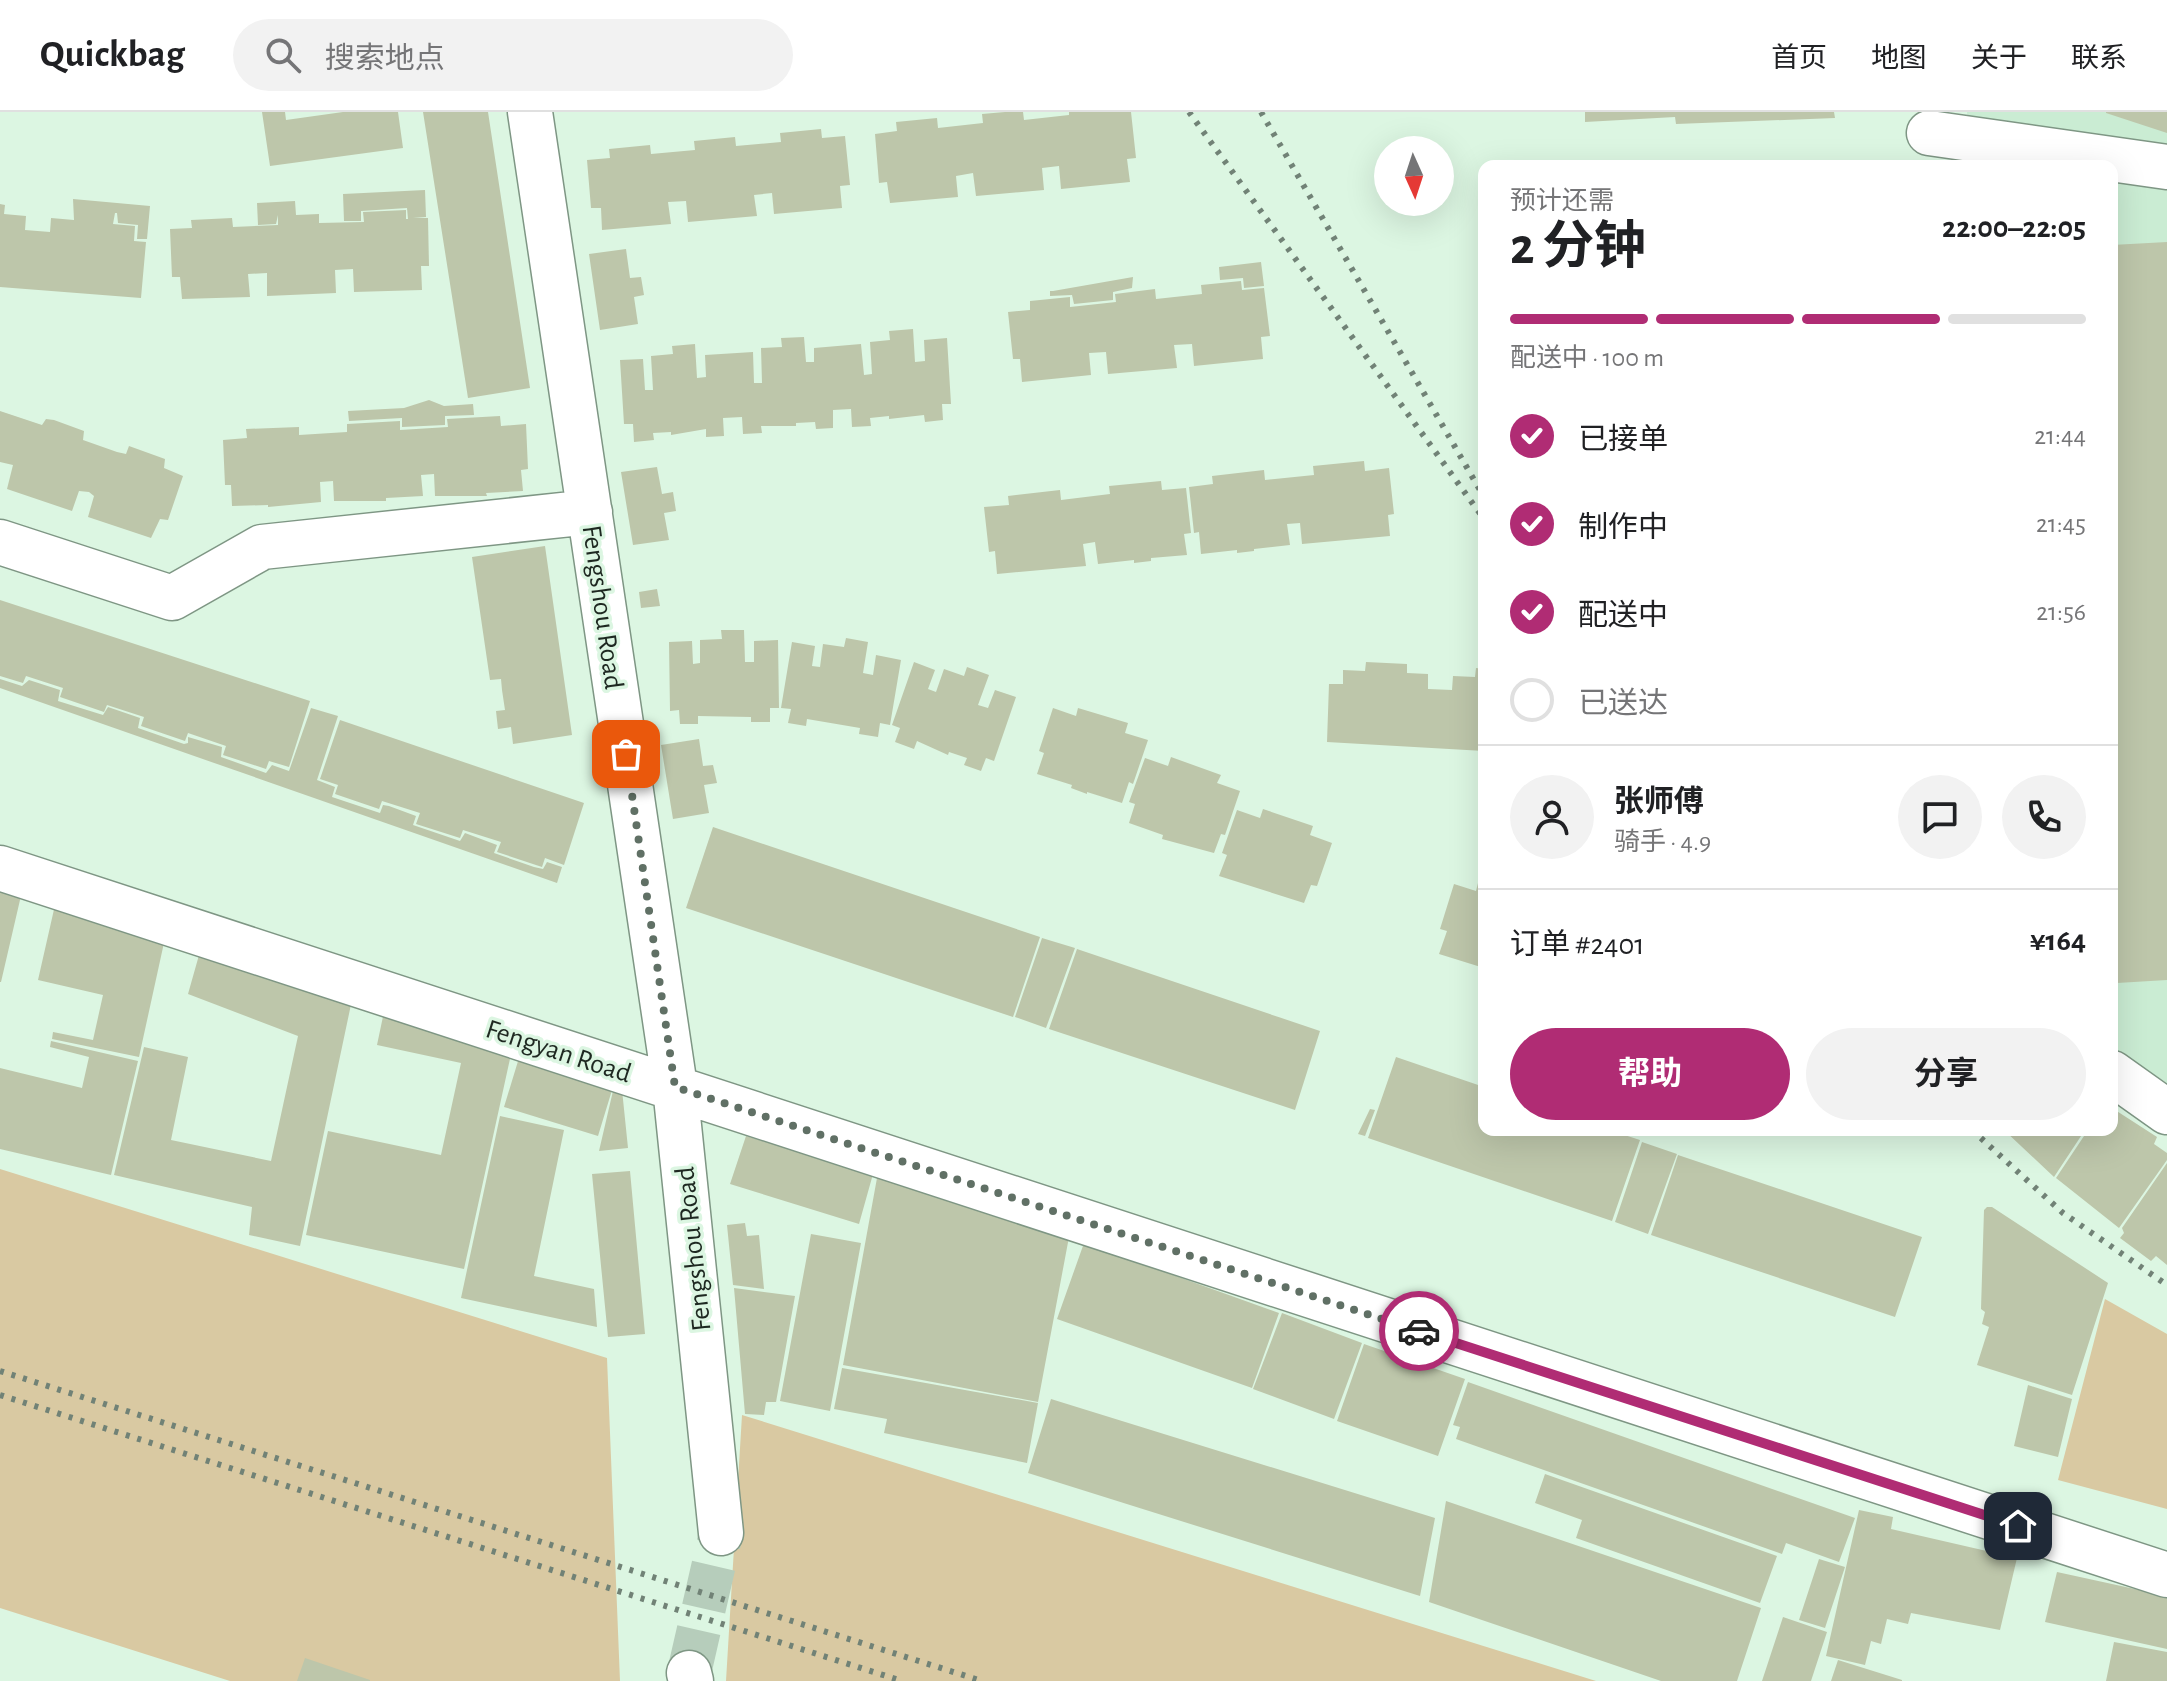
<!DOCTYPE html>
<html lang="zh">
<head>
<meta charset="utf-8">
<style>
	:root { --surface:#fff; --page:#f2f2f2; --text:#202124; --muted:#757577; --line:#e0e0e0; --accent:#b02c74 }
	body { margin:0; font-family:"Alegreya Sans","Noto Sans SC",sans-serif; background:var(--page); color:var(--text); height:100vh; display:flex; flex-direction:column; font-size:30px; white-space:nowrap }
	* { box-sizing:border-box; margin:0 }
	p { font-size:26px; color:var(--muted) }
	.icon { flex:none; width:44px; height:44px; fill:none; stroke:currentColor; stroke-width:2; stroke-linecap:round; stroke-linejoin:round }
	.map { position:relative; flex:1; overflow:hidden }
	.drawer { position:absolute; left:1478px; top:48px; width:640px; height:976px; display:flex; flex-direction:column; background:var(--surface); border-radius:16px; box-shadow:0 8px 32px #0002 }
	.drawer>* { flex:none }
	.needle { width:52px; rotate:177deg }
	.buttons { position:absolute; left:1374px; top:24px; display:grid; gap:16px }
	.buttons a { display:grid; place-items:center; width:80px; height:80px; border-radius:50%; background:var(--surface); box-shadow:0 8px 32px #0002; font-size:40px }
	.pin { position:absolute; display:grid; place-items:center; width:68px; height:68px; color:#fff; margin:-34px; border-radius:16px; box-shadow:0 4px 12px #0006 }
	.courier { position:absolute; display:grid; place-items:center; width:80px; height:80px; margin:-40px; border:6px solid #b02c74; border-radius:50%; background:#fff; color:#222; box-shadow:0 2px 10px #0007 }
	.headline em { font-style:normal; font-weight:700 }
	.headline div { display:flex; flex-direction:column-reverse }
	.headline { display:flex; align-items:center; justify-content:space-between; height:136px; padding:0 32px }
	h1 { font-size:52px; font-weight:700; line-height:60px }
	.bar { display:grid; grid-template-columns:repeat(4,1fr); gap:12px 8px; align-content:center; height:96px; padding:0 32px }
	.bar i { height:10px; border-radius:6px; background:var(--line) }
	.bar .on { background:var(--accent) }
	.bar p { grid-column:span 4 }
	.line { display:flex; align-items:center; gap:20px; padding:0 32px; border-top:2px solid var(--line) }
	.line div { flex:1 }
	.round { display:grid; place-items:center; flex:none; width:84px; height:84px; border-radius:42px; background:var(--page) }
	ol { padding:0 32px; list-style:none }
	li { display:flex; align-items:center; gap:24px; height:88px }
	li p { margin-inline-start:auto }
	li .icon { padding:8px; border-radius:50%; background:var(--accent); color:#fff; stroke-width:4 }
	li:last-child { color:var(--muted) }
	li i { width:44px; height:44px; border:4px solid var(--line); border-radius:50% }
	.action { display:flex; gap:16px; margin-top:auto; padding:16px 32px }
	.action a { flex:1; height:92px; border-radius:48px; background:var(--accent); color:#fff; font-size:32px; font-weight:700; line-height:92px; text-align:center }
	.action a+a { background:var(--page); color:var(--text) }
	header { display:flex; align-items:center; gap:48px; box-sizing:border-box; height:112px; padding:0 40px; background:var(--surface); border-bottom:2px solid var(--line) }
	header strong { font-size:38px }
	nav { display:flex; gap:44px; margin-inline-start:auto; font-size:28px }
	.search { width:560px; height:72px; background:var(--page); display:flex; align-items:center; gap:20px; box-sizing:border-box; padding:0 28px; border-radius:44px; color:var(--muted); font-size:30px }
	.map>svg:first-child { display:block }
	.built { fill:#caecd3 }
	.green { fill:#d9c9a2 }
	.building { fill:#bdc6aa }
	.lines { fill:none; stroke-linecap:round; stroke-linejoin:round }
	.minor-tunnel { stroke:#b6cdbb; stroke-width:44; stroke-dasharray:44 22; stroke-linecap:butt }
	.minor-casing { stroke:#7e9684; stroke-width:47 }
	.minor { stroke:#fff; stroke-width:44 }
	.rail { stroke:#718276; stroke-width:6; stroke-dasharray:4 8; stroke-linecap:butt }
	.done { stroke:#607065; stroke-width:8; stroke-dasharray:0 14.4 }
	.route { stroke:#b02c74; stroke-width:10 }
	.labels { text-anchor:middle; stroke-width:7; stroke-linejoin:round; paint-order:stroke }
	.street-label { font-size:28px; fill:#1e2821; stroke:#dcf6e2 }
</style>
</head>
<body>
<header>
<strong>Quickbag</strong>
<div class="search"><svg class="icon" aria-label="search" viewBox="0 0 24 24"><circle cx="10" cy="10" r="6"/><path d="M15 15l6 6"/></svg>搜索地点</div>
<nav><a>首页</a><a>地图</a><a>关于</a><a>联系</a></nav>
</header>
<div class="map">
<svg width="2167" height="1569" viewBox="0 0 2167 1569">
	<rect width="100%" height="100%" fill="#dcf6e2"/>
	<path class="built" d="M1967,0H2167V971L2112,935V54H1972Z"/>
	<path class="green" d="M0,1057L607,1246L620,1569H230L0,1496Z
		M2105,1187L2167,1222V1397L2058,1368Z
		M742,1303L1596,1569H726Z"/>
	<path class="building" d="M262,0H285L286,8L343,0H398L403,36L270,54Z
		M423,0H488L530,276L468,286Z
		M1005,0H1023L1024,8L1069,3V0H1131L1136,46L1127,47L1130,70L1061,77L1059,54L1042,56L1044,78L976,84L973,61L956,64L958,85L890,91L887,70L879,71L875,22L897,19L896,10L937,6L938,16L983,11L982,2Z
		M1585,0H1834L1835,6L1676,12L1675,5L1585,10Z
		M2106,0H2167V21L2106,1Z
		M821,17L822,26L845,24L850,73L840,74L842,96L774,102L772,81L754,83L757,104L688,110L686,89L668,90L671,112L602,118L601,96H591L587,48L610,46L609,37L650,33L651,42L695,38L694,29L735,25L736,34L781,30L780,21Z
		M425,78L426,105L413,106H428L429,154H421L422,178L354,180L353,157L335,158L336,181L267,184V161L248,162L250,185L182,187L180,165H172L170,117L192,116L191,108L232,106L233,115L278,113V103L276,112L258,113L257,91L295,89L296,103L319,102V111L364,110L363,100L406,98V107H408L407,96L361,99V109H344L343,82Z
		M73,87L150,94L147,127H137L138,113L118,111L117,101H115L113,112L135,114L134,129L146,130L141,186L0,175V92L5,93L4,102L26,104L25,118L50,120L51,106L74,108Z
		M2167,130V868L2117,871L2112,772V133Z
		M626,137L630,166L641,165L644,183L634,185L638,212L600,218L589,142Z
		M1261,150L1264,174L1244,176L1243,166L1220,168L1219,155Z
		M1133,165L1132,176L1113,180V188L1074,192L1072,183L1050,184V179H1053Z
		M1241,169L1242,178L1264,176L1270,224L1261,225L1263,247L1194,254L1192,232L1174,233L1177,256L1108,262L1106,240L1089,241L1091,263L1022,270L1020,247H1013L1008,200L1030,198V189L1070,185V195L1116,190L1115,182L1155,177L1156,187L1202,182L1201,173Z
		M913,217L915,250L925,249L924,228L947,226L951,292H942L943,308L925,310L924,303L889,307V304L870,306L871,314L852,315L851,297L833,298V316L816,317L815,310L796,311V314H761L762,321L743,322L742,305L723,306L724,324L706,325V317L671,323V320L653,321L654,328L634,330L633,312H624L620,248L643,247L645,278H653L651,244L673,242L672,234L695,232L697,266L706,265L705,243L753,240L754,271H762L761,236L782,235L781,226L804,225L806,250H814V236L861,232L864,263L872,262L870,230L890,228L889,219Z
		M429,288L444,294L473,292L474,303L445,304V313L402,315V306L349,309L348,299L404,296Z
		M0,299L42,313L46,307L54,308L84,319L83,328L117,340L126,342L129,334L165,347L164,356L183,364L168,408L160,407L151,426L88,405L94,384L89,380L79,379L72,399L7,377L13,353L0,350Z
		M500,304L501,314L526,312L528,357L521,358L523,379L486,381L487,384H435L434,362L421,363L423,384L386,386V389H334L333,369L320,370L321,390L268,395V393L232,394L231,373H225L223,328L247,326L246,317L299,315V323L347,320V312L400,309V318L448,315L447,307Z
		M1364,349L1365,359L1389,356L1394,402L1388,403L1390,424L1302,432L1300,411L1287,412L1290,433L1254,437V439L1237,441V438L1201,442L1199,420L1194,421L1189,375L1213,372L1212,364L1264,358L1265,368L1314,363L1313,354Z
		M657,355L662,382L673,380L676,399L664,401L669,428L633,433L621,360Z
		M1161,369L1162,378L1186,376L1191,421L1184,422L1187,443L1151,446V449L1134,451V448L1098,452L1095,430L1083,432L1086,454L997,462L995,439L989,440L984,395L1009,393L1008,384L1060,378L1061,388L1110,382L1109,374Z
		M545,434L572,623L513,632L511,615L498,617L496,599L505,598L502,578L501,567L490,568L472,445Z
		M657,477L660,494L641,496L639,480Z
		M0,488L310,589L289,655L269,649L266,657L223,643L226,634L188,621L185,629L141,614L144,605L107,593L104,600L60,585L63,576L26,564L23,571L0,564Z
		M721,518H744L745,550H754V529L778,528L779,596H770V610H751V605L698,604V612H680L679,598L670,599L669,530L692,529L693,552L700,551V528L722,527Z
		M846,526L868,530L863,561L873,563L876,543L901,548L890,613L880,611L878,625L859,622L860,616L807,607L806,614L788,611L791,597L781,596L792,530L815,534L812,554L820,555L823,532L844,535Z
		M914,550L935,558L928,577L936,580L944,557L964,564L967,555L989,563L978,593L988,596L995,578L1016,585L994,649L986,646L981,659L964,653L967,646L949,640L948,643L917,629L914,637L895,630L900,616L892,613Z
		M1366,550L1407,552V561L1428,562V577L1452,578L1453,564L1475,565L1476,556L1484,557V639L1327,630L1329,572H1343V558L1365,559Z
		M0,567L22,574L29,568L60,578L58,589L103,603L108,595L140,606L138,616L184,632L188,631V625L222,635L221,645L266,661L272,653L289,659L311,596L338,604L317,668L335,675L332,685L380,701L383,693L389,694L416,704L413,713L460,729L465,721L497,733L494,741L534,755L543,757L547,750L562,755L557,771L0,576Z
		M1053,596L1076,604L1078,596L1128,611L1125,621L1148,628L1133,672L1129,670L1122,691L1087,680V682L1071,676L1072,673L1037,662L1044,641L1039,639Z
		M340,608L584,691L564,753L545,746L542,755L497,740L501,730L463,718L460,726L416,712L420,701L382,689L379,697L335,682L338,673L320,667Z
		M699,627L703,654L713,653L717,671L704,673L709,701L673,707L661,633Z
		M1171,645L1221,663L1217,671L1240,679L1225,723L1221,722L1214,741L1162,727L1163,723L1129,711L1135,692L1129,690L1145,646L1168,654Z
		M1263,697L1313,714L1310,723L1332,731L1317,774L1311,773L1304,791L1219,764L1227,743L1222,741L1237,698L1260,706Z
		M713,715L1040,825L1013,905L686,796Z
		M0,770L23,775L1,870H0Z
		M1478,771L1484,773V856L1439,842L1447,819L1440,817L1454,772L1476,779Z
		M55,793L167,817L139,945L52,927L53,920L93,928L103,883L38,868Z
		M1042,826L1075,836L1046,916L1015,905Z
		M201,836L353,883L300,1134L249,1123L252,1095L114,1063L144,935L188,945L171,1028L271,1049L298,924L188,882Z
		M1077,837L1320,919L1295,998L1049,917Z
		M385,895L515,924L464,1157L306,1123L328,1019L441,1043L461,951L377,933Z
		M51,929L138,949L111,1063L0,1037V956L82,976L89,945L50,935Z
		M522,936L616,965L598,1024L504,995Z
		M1396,945L1484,975V1018H1609L1640,1028L1612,1109L1368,1026Z
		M616,966L621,968L628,1036L599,1039Z
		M2112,996L2157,1025L2154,1032L2167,1041V1048L2119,1116L2056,1066L2088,1018H2112Z
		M1370,997L1375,998L1365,1024L1358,1022Z
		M500,1004L564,1018L534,1164L594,1177L597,1215L461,1186Z
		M2004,1018H2085L2054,1065Z
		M746,1024L873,1062L859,1112L730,1072Z
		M1642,1030L1677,1042L1648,1122L1615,1110Z
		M1678,1043L1922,1125L1895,1205L1651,1123Z
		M2167,1051V1153L2156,1144L2151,1149L2120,1126L2124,1121L2122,1116Z
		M630,1059L645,1222L608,1225L592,1062Z
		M877,1066L1069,1125L1038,1290L843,1253Z
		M1987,1095H1992L2108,1171L2072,1283L1977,1253L1989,1215L1982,1212L1985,1200L1981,1197L1984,1098Z
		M745,1111L747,1124L759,1123L764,1177L733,1173L727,1113Z
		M811,1122L861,1131L830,1299L780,1289Z
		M1084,1131L1279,1201L1252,1276L1057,1207Z
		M734,1176L795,1184L776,1290H766L764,1303L745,1302Z
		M1282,1201L1362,1231L1334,1307L1253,1277Z
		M1364,1232L1465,1267L1438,1344L1337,1309Z
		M842,1256L1038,1291L1027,1351L884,1321L887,1307L834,1297Z
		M1468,1270L1855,1406L1839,1450L1786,1431L1782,1442L1456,1327L1460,1315L1453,1313Z
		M2028,1273L2072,1287L2058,1345L2014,1334Z
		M1051,1287L1435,1406L1420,1484L1028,1361Z
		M1545,1362L1777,1444L1760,1491L1576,1426L1582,1408L1535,1391Z
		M1446,1389L1761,1496L1737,1569H1661L1429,1490Z
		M1859,1398L1893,1405L1891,1417L2017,1446L2000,1518L1911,1501L1908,1512L1887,1507L1881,1532L1871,1529L1865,1553L1826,1544Z
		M1819,1447L1845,1455L1825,1516L1799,1508Z
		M2057,1460L2167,1484V1537L2045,1510Z
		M1783,1505L1827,1520L1811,1569H1762Z
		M2114,1530L2167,1540V1569H2106Z
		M305,1546L370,1568V1569H297Z
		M1838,1548L1902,1568V1569H1831Z"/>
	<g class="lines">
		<path class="minor-tunnel" d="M689,1561L721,1421"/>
		<defs>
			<path id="minor" d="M530,0L675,975L721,1421
				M1929,21L2167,55
				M0,430L172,486L262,435L590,400
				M0,756L2167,1463
				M2112,961L2167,1000
				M689,1561L691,1569"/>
		</defs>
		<use href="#minor" class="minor-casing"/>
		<use href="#minor" class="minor"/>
		<path class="rail" d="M1189,0L1484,407
			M1261,0L1484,385
			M1972,1018L2063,1101L2167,1173
			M0,1259L982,1569
			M0,1283L902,1569"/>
	</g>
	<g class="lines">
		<path class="done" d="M626,642L675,975L1419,1219"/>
		<path class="route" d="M1419,1219L2018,1414"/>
	</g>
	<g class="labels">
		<g class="street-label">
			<text transform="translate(604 495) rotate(82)" y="10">Fengshou Road</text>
			<text transform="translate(559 938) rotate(18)" y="10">Fengyan Road</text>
			<text transform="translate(692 1137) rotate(-96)" y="10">Fengshou Road</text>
		</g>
	</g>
</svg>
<div class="buttons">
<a><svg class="needle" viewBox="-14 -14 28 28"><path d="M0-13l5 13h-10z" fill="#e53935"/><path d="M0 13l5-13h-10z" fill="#757577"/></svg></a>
</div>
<div class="pin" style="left:626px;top:642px;background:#ea580c"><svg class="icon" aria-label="bag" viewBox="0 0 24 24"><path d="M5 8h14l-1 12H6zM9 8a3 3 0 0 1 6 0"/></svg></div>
<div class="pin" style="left:2018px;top:1414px;background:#1f2937"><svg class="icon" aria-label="home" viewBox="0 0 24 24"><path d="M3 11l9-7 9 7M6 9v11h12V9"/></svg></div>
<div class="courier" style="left:1419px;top:1219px"><svg class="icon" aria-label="car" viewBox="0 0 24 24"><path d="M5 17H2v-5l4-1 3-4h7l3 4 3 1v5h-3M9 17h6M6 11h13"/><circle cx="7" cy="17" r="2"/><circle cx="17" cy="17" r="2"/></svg></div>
<section class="drawer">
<div class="headline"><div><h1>2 分钟</h1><p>预计还需</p></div><em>22:00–22:05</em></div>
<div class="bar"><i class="on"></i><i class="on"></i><i class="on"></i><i></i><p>配送中 · 100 m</p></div>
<ol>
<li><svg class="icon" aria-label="check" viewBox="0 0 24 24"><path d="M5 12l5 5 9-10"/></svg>已接单<p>21:44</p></li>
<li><svg class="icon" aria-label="check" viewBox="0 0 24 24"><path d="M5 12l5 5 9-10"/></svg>制作中<p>21:45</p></li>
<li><svg class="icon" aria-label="check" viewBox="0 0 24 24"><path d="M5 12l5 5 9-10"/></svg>配送中<p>21:56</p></li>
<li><i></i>已送达</li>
</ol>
<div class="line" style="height:144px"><a class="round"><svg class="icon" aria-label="person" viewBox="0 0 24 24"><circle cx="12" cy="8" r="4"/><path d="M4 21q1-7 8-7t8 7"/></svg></a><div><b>张师傅</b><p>骑手 · 4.9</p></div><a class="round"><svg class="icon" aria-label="chat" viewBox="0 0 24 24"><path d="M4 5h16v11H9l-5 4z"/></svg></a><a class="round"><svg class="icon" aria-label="phone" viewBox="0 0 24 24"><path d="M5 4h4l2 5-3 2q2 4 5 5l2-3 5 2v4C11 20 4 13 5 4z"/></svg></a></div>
<div class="line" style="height:104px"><div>订单 #2401</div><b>¥164</b></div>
<div class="action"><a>帮助</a><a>分享</a></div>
</section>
</div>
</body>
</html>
